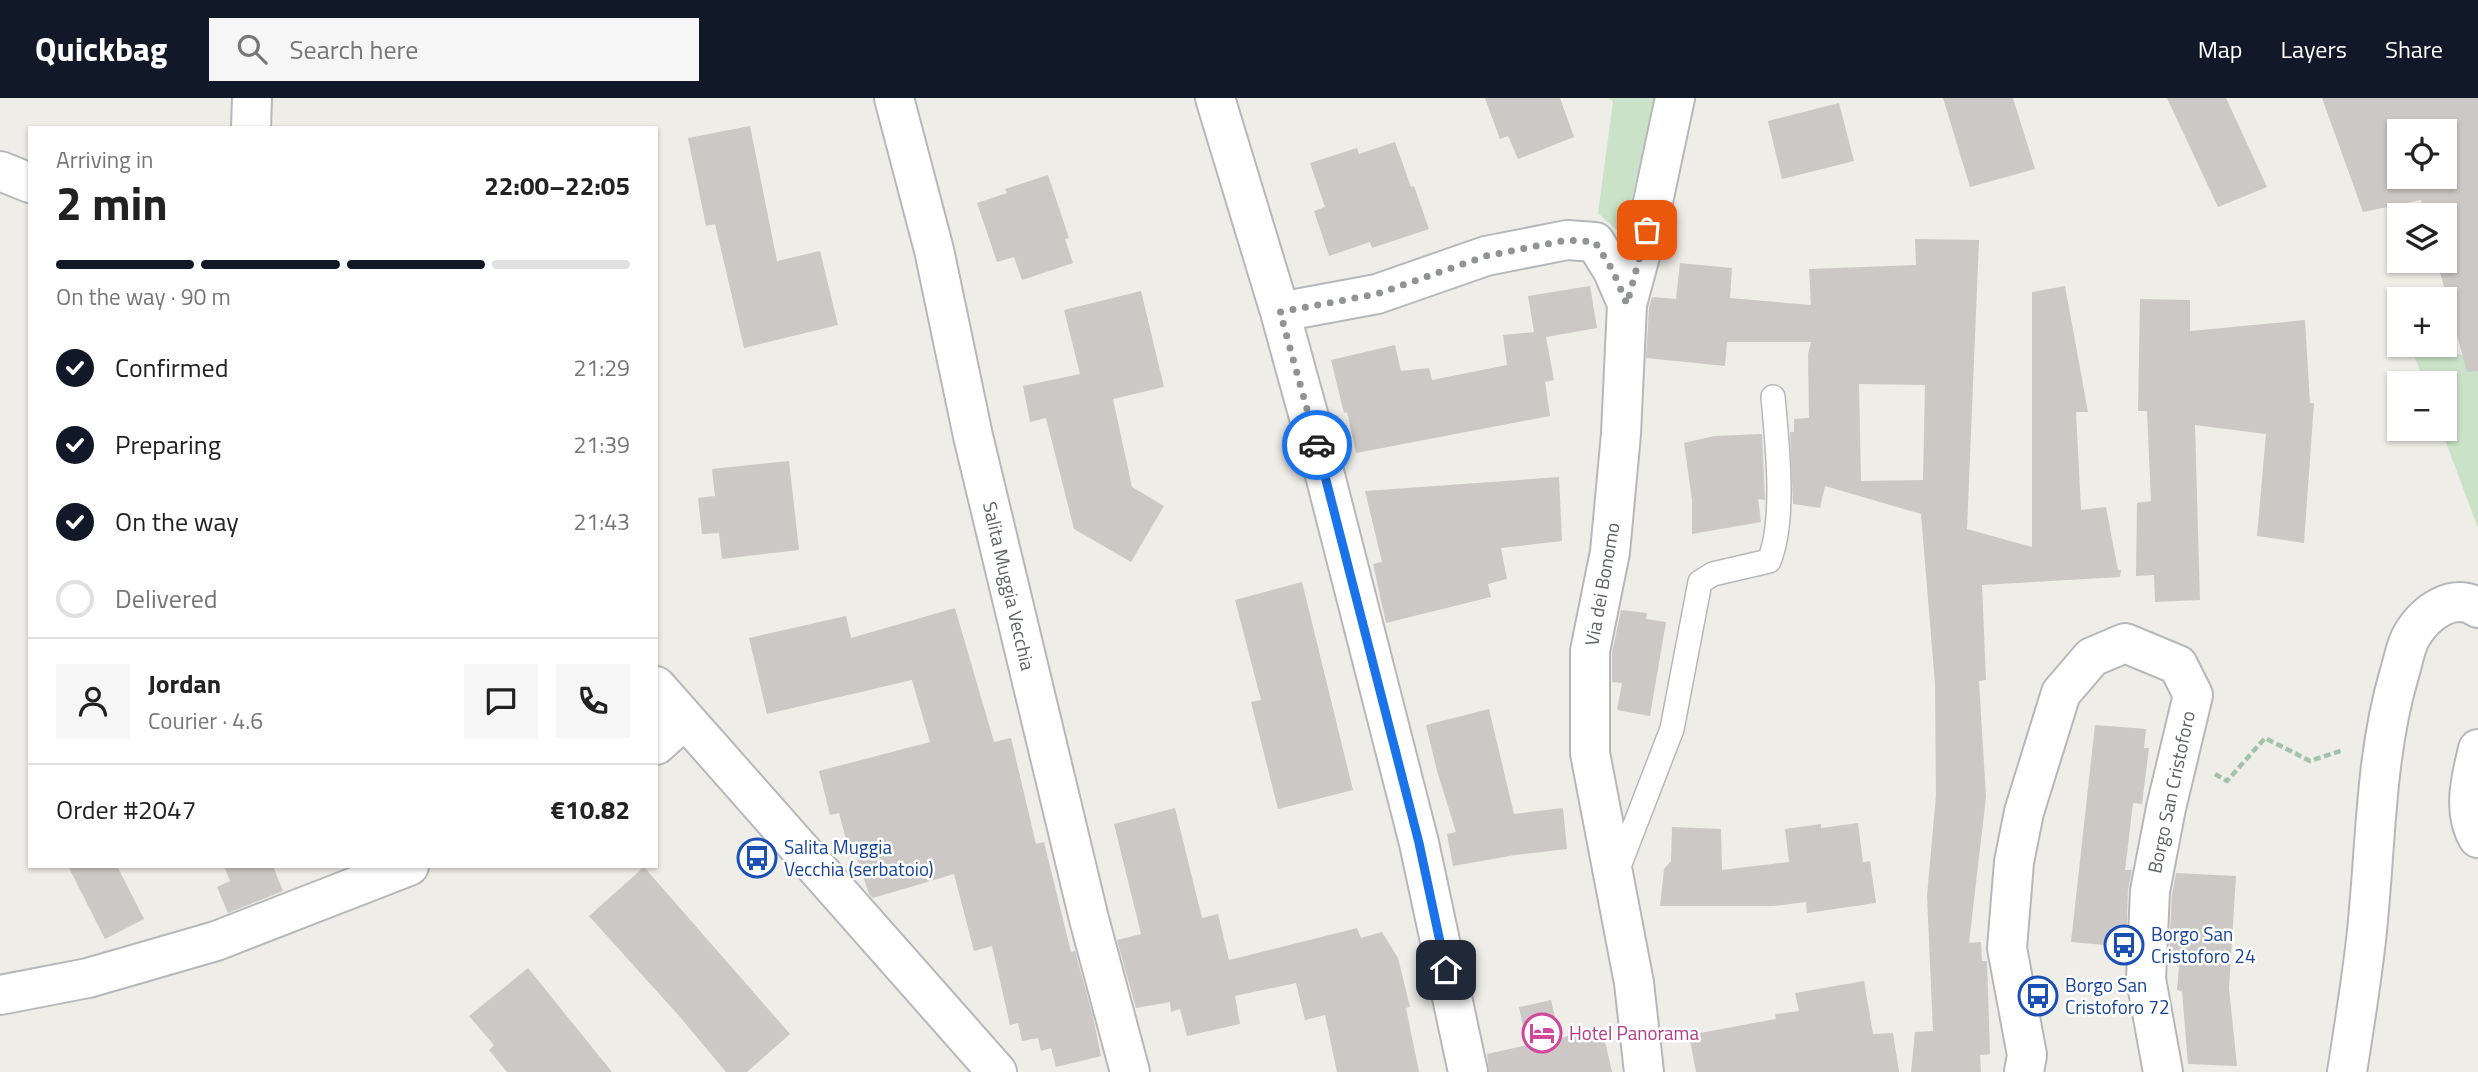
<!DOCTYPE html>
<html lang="en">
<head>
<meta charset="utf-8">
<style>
	:root { --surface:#fff; --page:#f6f6f6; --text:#222; --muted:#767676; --line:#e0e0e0; --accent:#111827 }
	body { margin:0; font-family:"Titillium Web",sans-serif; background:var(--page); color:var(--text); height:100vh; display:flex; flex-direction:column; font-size:26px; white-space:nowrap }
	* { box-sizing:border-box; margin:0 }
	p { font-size:23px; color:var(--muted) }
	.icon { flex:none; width:38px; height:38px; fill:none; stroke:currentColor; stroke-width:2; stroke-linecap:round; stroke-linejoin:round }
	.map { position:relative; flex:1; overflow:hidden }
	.panel { position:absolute; left:28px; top:28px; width:630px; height:742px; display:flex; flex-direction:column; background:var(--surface); border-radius:0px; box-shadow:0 2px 5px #0004 }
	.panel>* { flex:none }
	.controls { position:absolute; left:2387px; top:21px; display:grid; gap:14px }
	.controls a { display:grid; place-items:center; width:70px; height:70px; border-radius:0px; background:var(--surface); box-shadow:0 2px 5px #0004; font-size:35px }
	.pin { position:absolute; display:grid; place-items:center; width:60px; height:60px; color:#fff; margin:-30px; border-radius:14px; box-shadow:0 4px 10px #0006 }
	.courier { position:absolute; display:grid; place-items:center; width:70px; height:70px; margin:-35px; border:5px solid #1a73e8; border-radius:50%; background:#fff; color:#222; box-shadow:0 2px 9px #0007 }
	.summary em { font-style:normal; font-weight:700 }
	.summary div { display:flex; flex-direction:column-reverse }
	.summary { display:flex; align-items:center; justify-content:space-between; height:119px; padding:0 28px }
	h1 { font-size:46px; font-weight:700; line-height:52px }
	.bar { display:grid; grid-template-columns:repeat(4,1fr); gap:10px 7px; align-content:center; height:84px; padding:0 28px }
	.bar i { height:9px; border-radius:5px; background:var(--line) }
	.bar .selected { background:var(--accent) }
	.bar p { grid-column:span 4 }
	.line { display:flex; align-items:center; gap:18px; padding:0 28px; border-top:2px solid var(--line) }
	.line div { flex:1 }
	.round { display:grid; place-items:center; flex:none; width:74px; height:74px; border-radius:0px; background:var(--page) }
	ol { padding:0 28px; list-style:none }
	li { display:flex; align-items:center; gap:21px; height:77px }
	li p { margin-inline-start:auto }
	li .icon { padding:7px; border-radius:50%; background:var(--accent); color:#fff; stroke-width:4 }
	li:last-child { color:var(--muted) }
	li i { width:38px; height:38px; border:4px solid var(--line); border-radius:50% }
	header { display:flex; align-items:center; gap:42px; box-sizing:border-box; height:98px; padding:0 35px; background:var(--accent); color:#fff }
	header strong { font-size:33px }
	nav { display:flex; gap:38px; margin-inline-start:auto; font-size:24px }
	.search { width:490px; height:63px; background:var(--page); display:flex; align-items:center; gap:18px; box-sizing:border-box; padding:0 24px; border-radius:0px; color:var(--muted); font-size:26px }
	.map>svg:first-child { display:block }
	.green { fill:#cae3c8 }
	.building { fill:#cbc8c5; fill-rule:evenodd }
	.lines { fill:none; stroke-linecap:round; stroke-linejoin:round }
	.lane-casing { stroke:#b5b8bb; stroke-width:26 }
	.street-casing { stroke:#b5b8bb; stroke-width:42 }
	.path { stroke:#a2c3aa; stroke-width:4.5; stroke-dasharray:7 3.5; stroke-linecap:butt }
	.lane { stroke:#fff; stroke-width:23 }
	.street { stroke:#fff; stroke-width:38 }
	.done { stroke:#919394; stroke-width:7; stroke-dasharray:0 12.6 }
	.route { stroke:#1a73e8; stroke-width:9 }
	.labels { text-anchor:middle; stroke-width:5; stroke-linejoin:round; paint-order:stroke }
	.street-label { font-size:19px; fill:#5f6366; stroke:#fff }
	.transit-label { font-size:19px; fill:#164399; stroke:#fff; text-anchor:start }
	.hotel-label { font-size:19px; fill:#b23c85; stroke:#fff; text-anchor:start }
</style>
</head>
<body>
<header>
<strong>Quickbag</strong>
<div class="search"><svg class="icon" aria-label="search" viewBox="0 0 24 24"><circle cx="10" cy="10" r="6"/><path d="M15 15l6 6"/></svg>Search here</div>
<nav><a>Map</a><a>Layers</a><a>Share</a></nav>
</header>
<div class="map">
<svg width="2478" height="974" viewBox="0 0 2478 974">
	<rect width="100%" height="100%" fill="#efede8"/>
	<path class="green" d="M1608,0H1654V5L1623,138L1598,115L1613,4Z
		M2411,250L2478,259V430L2441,331H2445V285H2425Z"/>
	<path class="building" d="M1485,0H1560L1574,39L1518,61L1508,38L1500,41Z
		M1943,0H2013L2035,71L1970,89Z
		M2167,0H2226L2267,89L2218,109Z
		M2322,0H2478V273L2467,274L2437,163H2445V117H2425L2421,102L2363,114ZM2399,33H2445V79H2399Z
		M1839,5L1854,63L1782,81L1768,23Z
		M750,28L777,163L820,153L838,227L744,250L715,126L706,128L688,40Z
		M1395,44L1411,89L1414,88L1429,131L1372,150L1370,144L1329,158L1314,113L1325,109L1310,65L1357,50L1359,56Z
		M1048,77L1069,140L1065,141L1073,165L1022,182L1014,159L997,164L977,105L1007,95L1005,91Z
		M1915,141L1979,142L1967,431L2032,449V194L2065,188L2088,314H2076L2081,412L2106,409L2118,472H2121L2120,479L1982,487L1986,582L1979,583L1986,699L1969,845L1981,844L1982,863H1987L1990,956L1980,957L1981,974H1911L1915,934L1933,933L1927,798L1936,697L1935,586L1921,416L1825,388L1820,410L1793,406L1790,334H1794V321L1809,320L1808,256L1811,244H1727L1725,268L1646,260L1649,209L1652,199L1676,201L1680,165L1732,170L1730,200L1811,207L1809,171L1916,167ZM1859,286L1925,287L1923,382L1861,383Z
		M1590,188L1597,230L1546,239L1554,282L1545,284L1550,318L1356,355L1347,314L1344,315L1331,262L1395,247L1401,273L1429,270L1432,282L1507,267L1503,237L1534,234L1528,198Z
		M1141,193L1164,289L1113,301L1132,389L1164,408L1131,464L1074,431L1046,320L1030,324L1023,288L1080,276L1064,212Z
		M2140,201L2190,202V233L2305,222L2310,305H2314L2304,445L2257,438L2266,336L2195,327L2200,502L2155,504L2154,477L2136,478L2137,405L2151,403L2147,313H2138Z
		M1762,336L1765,402L1758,401L1761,424L1692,436V402L1684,345L1714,338Z
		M789,363L799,452L722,461L719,435L702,436L698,400L715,398L712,371Z
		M1559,379L1562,443L1501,450L1507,481L1488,486L1491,499L1386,525L1373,466L1382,464L1365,393Z
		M1302,484L1353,692L1278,711L1251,604L1261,602L1235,502Z
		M955,510L994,644L1011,640L1036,746L1044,744L1071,854L1075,853L1093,919L1101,958L1056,969L1051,950L1041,953L1038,940L1022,943L1018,925L1010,927L992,848L974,853L954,776L873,800L869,796L852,744L847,745L839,715L830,717L819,673L930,644L912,582L767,616L749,540L846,518L851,540Z
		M1621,512L1647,515L1646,521L1666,524L1650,618L1617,612L1622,585L1612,584V555Z
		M1489,611L1514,716L1563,710L1567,751L1515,757L1453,768L1447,736L1456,734L1437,673L1426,627Z
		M2095,627L2146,631L2144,650H2149L2142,706L2133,705L2125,772H2132L2128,792L2126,849L2071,844Z
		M1175,710L1202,820L1218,816L1229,862L1357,830L1361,840L1382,834L1398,860L1410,909L1406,910L1419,974H1337L1325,917L1305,922L1296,885L1235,898L1240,926L1187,938L1180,911L1171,914L1170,904L1136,910L1117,842L1141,836L1114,726Z
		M1858,725L1863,764L1870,763L1876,805L1807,815L1806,804L1773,808H1660L1664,771L1671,763L1672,729L1721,731L1722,772L1789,764L1785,731L1821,726V730Z
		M68,768H117L144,821L105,841Z
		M224,768H273L283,793L228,815L217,789L230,783Z
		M644,769L790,936L747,974H726L680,919L589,818Z
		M2176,775L2236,778L2229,890L2237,968L2188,966L2182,893L2177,892L2179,869L2175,867V853L2169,852L2172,796Z
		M528,870L612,974H507L489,952L494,947L469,918Z
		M1864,883L1873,936L1893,935L1899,974H1696L1689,937L1776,921L1775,916L1799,913L1795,895Z
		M1551,902L1560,940L1602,930L1612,974H1489L1487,956L1527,947L1519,909Z"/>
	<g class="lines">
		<defs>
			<path id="lane" d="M1616,776L1672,631L1700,484L1713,476L1769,463C1786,422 1777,344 1773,299"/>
			<path id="street" d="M894,0L934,152L973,338L1089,821L1130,974
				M1215,0L1280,214L1326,381L1419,745L1468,974
				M251,30L252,0
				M0,73L30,85
				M1280,214L1377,196L1486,158L1567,142L1595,144L1613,173L1627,206
				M656,588L997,974
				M656,647L685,621
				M2478,651C2471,680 2462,714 2478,740
				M0,897L88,880L216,843L409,768
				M1644,974L1634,885L1590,655V553L1610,454L1621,336L1627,206L1647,132L1675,0
				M2024,974L2027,957L2007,850L2014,764L2024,714L2061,595L2092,559L2125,545L2178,567L2193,597L2166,710L2150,793L2146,881L2163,974
				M2347,974C2354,930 2361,886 2366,842C2376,754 2374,662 2399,577C2403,565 2405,548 2412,537C2425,515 2454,493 2478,510"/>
		</defs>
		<use href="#lane" class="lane-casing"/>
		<use href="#street" class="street-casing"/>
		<path class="path" d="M2215,676L2227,683L2265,640L2310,663L2343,652"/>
		<use href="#lane" class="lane"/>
		<use href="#street" class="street"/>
	</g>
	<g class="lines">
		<path class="done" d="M1317,347L1280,214L1377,196L1486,158L1567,142L1595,144L1613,173L1627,206L1647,132"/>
		<path class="route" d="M1317,347L1419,745L1446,872"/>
	</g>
	<defs>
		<symbol id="bus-ring" viewBox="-11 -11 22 22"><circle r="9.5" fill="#fff" stroke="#1a4fb4" stroke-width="1.5"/><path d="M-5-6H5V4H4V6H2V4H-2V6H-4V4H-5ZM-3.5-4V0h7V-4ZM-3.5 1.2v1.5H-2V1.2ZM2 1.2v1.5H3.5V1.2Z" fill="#1a4fb4"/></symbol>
		<symbol id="hotel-ring" viewBox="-11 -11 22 22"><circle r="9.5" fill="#fff" stroke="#d1479c" stroke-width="1.5"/><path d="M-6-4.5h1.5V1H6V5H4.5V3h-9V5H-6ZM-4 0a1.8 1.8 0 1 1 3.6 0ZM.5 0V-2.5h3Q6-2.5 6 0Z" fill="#d1479c"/></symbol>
	</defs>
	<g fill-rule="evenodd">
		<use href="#bus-ring" x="735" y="738" width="44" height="44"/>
		<use href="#bus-ring" x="2102" y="825" width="44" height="44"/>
		<use href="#bus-ring" x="2016" y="876" width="44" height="44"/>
		<use href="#hotel-ring" x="1520" y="913" width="44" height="44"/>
	</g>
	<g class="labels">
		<g class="street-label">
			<text transform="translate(1602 486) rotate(-80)" y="7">Via dei Bonomo</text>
			<text transform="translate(1009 488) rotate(77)" y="7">Salita Muggia Vecchia</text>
			<text transform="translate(2171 694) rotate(-78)" y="7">Borgo San Cristoforo</text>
		</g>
		<g class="transit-label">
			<text x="784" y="756">Salita Muggia<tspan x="784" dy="22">Vecchia (serbatoio)</tspan></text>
			<text x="2151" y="843">Borgo San<tspan x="2151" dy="22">Cristoforo 24</tspan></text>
			<text x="2065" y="894">Borgo San<tspan x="2065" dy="22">Cristoforo 72</tspan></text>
		</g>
		<g class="hotel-label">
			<text x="1569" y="942">Hotel Panorama</text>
		</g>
	</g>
</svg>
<div class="controls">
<a><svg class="icon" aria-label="locate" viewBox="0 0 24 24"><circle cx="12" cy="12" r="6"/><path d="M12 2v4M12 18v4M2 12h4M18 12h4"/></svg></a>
<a><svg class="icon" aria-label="layers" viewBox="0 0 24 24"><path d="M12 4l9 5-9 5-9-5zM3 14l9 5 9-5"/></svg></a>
<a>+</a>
<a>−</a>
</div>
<div class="pin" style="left:1647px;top:132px;background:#ea580c"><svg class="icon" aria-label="bag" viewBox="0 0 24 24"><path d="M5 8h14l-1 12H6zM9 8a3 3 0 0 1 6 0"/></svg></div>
<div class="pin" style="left:1446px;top:872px;background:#1f2937"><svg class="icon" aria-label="home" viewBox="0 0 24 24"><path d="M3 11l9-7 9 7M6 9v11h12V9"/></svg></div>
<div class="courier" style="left:1317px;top:347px"><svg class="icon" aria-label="car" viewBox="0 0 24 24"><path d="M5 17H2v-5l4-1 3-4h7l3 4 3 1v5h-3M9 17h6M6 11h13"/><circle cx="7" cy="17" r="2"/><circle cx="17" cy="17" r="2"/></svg></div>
<section class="panel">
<div class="summary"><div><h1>2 min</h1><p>Arriving in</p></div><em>22:00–22:05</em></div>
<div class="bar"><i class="selected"></i><i class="selected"></i><i class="selected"></i><i></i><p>On the way · 90 m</p></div>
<ol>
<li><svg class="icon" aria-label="check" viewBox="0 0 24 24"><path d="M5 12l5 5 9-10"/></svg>Confirmed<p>21:29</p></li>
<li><svg class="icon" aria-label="check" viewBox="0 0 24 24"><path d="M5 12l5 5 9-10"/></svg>Preparing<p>21:39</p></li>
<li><svg class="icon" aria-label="check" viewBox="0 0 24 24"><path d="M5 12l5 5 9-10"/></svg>On the way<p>21:43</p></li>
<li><i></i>Delivered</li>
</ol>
<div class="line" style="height:126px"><a class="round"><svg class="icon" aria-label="person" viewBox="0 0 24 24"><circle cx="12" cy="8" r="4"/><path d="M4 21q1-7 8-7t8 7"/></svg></a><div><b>Jordan</b><p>Courier · 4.6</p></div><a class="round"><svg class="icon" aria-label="chat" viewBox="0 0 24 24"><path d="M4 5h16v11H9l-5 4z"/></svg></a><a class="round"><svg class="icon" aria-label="phone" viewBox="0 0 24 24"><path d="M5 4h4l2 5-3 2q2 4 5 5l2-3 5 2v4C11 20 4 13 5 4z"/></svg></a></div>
<div class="line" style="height:91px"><div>Order #2047</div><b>€10.82</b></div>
</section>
</div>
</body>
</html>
